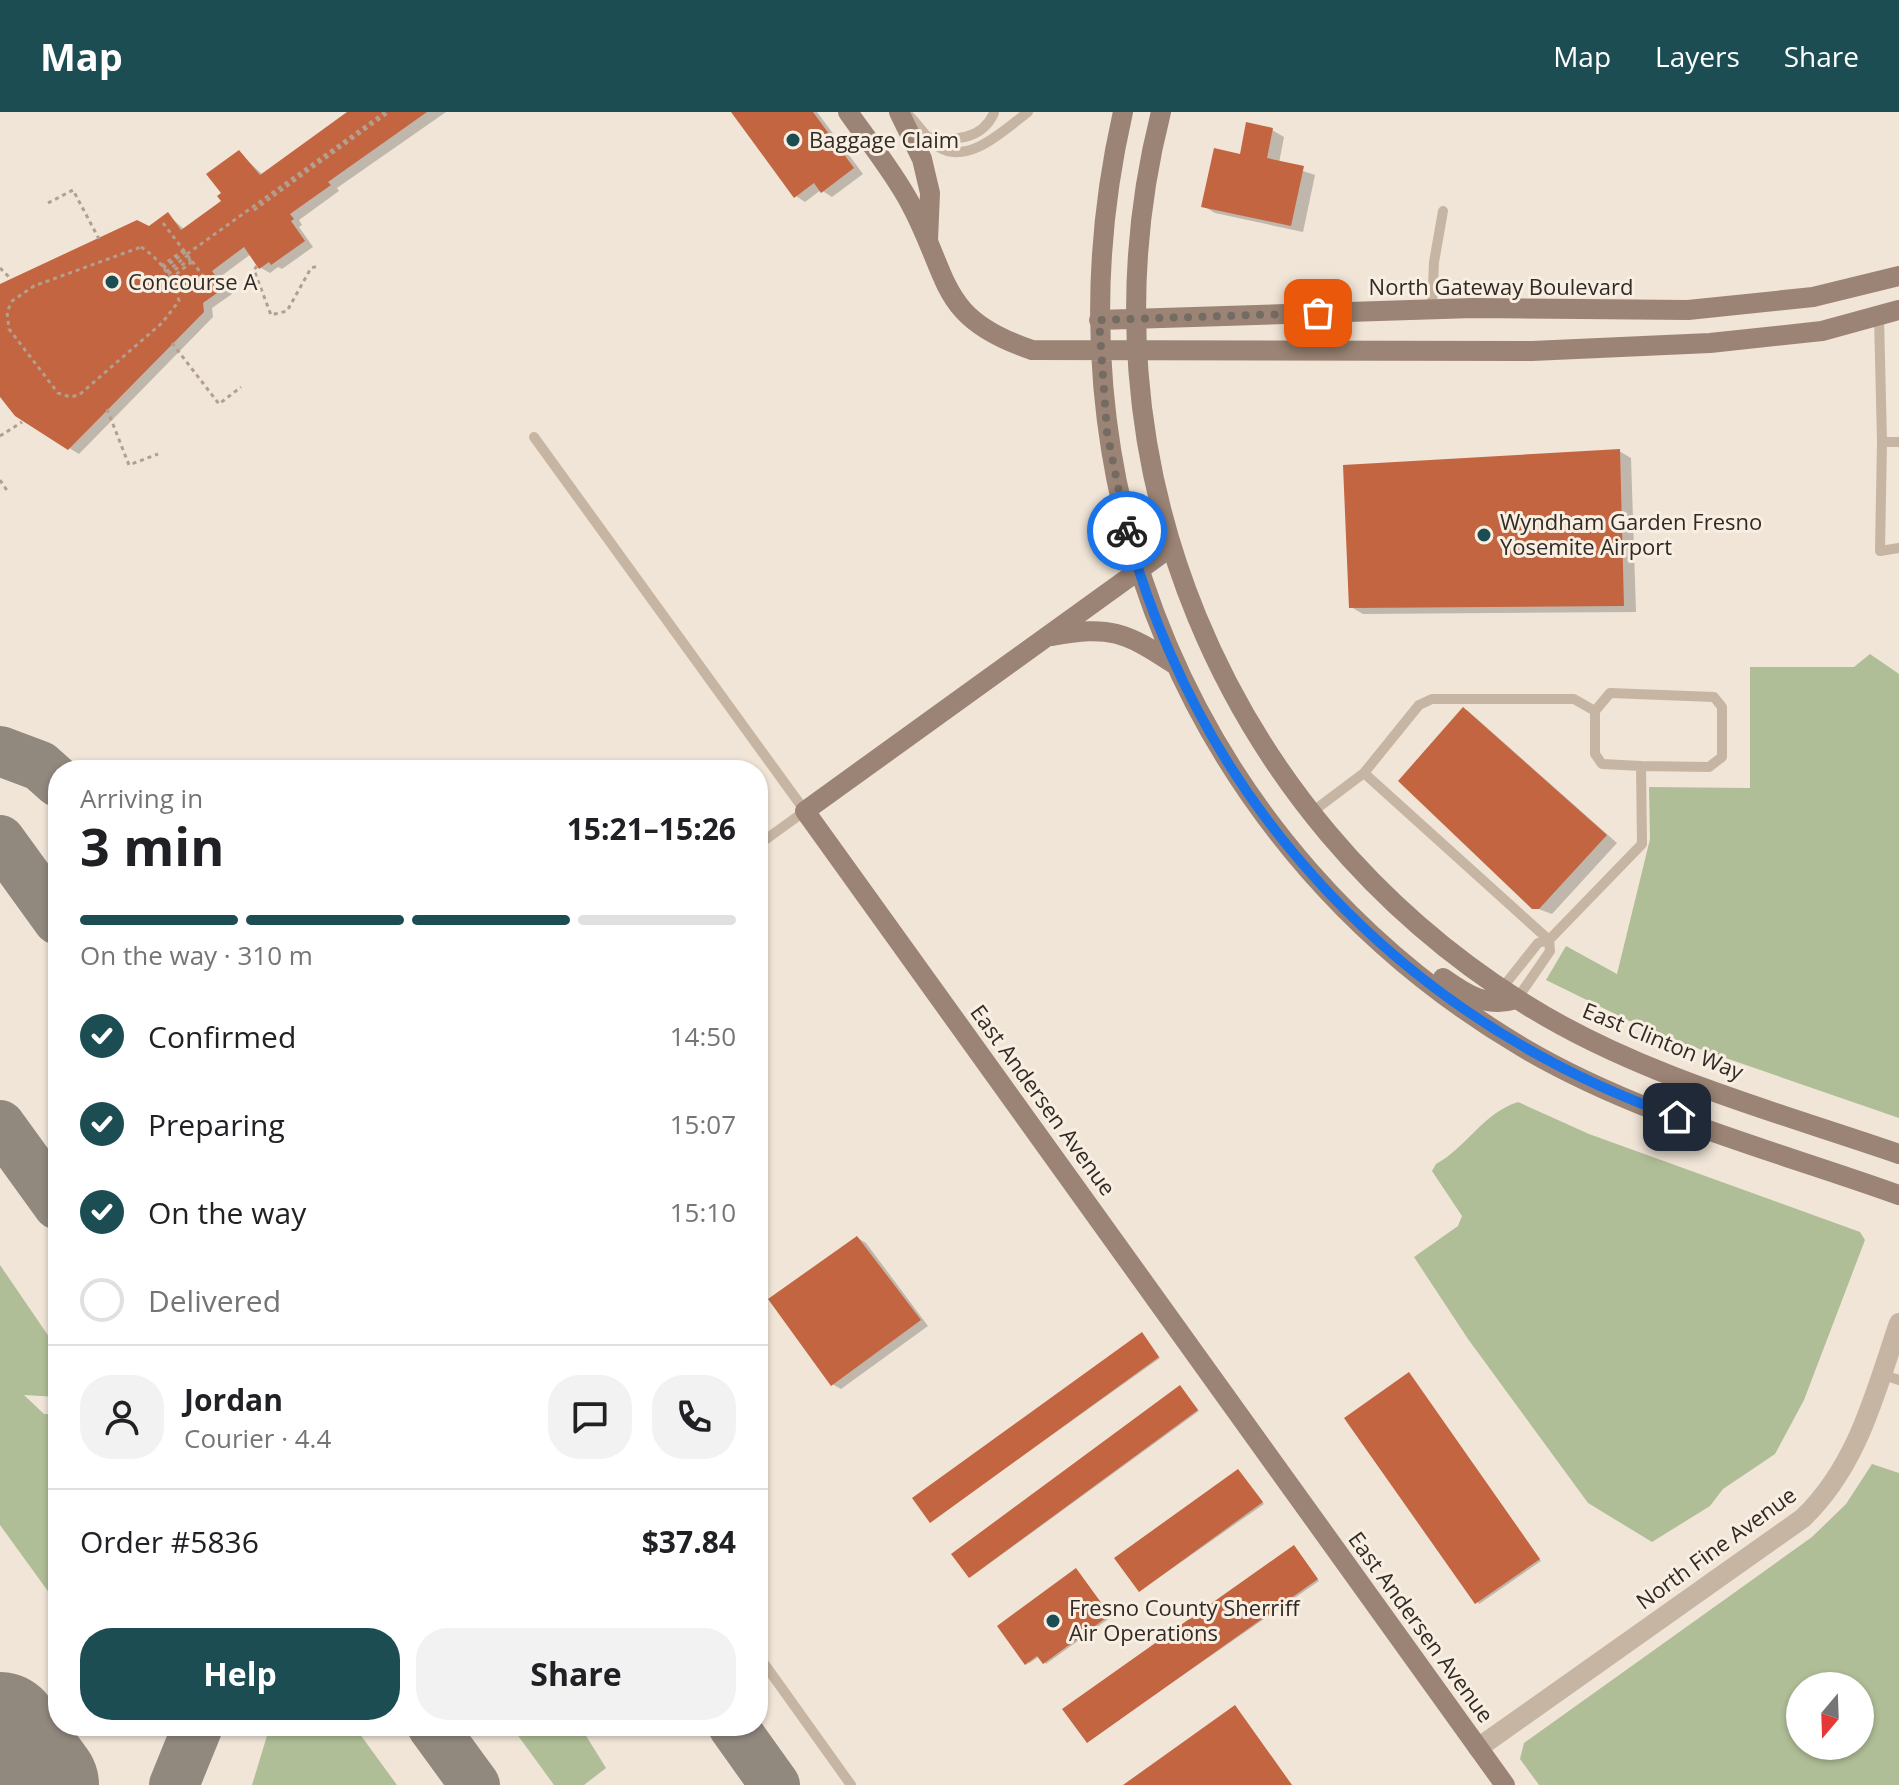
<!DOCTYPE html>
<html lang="en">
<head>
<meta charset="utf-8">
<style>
	:root { --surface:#fff; --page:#f2f2f2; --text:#202124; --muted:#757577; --line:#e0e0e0; --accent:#1c4d53 }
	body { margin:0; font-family:"Open Sans",sans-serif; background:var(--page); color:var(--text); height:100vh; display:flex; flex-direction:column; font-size:30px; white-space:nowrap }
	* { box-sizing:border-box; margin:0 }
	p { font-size:26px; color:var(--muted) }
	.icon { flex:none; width:44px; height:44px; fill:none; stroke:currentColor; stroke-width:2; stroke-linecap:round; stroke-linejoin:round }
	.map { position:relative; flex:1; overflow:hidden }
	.sheet { position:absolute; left:48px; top:648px; width:720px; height:976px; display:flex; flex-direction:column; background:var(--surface); border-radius:32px; box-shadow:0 2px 6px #0004 }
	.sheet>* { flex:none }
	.needle { width:52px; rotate:199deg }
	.controls { position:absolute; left:1786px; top:1560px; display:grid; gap:16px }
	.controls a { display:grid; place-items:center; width:88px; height:88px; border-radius:50%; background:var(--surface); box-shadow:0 2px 6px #0004; font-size:40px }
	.pin { position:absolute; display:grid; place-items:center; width:68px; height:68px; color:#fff; margin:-34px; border-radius:16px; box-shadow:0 4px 12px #0006 }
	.courier { position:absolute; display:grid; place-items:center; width:80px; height:80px; margin:-40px; border:6px solid #1a73e8; border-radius:50%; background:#fff; color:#222; box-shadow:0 2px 10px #0007 }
	.head em { font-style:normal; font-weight:700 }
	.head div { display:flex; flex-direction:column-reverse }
	.head { display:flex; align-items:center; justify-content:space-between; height:136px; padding:0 32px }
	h1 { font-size:52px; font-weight:700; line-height:60px }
	.bar { display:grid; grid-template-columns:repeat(4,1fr); gap:12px 8px; align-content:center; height:96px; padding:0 32px }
	.bar i { height:10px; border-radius:6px; background:var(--line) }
	.bar .on { background:var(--accent) }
	.bar p { grid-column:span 4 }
	.line { display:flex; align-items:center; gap:20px; padding:0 32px; border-top:2px solid var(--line) }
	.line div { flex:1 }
	.round { display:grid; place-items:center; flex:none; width:84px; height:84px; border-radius:32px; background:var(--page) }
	ol { padding:0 32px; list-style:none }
	li { display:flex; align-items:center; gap:24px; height:88px }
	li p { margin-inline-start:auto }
	li .icon { padding:8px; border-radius:50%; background:var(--accent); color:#fff; stroke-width:4 }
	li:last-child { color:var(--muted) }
	li i { width:44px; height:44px; border:4px solid var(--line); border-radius:50% }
	.primary-button { display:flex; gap:16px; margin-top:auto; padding:16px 32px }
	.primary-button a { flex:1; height:92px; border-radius:32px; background:var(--accent); color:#fff; font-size:32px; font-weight:700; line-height:92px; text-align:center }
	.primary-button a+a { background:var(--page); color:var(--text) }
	header { display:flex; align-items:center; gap:48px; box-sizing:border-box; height:112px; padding:0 40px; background:var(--accent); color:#fff }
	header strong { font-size:38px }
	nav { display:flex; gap:44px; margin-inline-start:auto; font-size:28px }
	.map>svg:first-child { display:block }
	.green { fill:#b0be97; fill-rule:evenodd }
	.shadow { fill:#0003 }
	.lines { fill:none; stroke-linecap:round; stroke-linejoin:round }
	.taxiway { stroke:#91887e; stroke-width:50 }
	.runway { stroke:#91887e; stroke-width:122 }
	.building { fill:#c46541 }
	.path { stroke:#b39f8e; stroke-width:3; stroke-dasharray:4 4; stroke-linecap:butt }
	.lane { stroke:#c7b5a3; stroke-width:10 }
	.street { stroke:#c7b5a3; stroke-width:20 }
	.secondary { stroke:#9b8475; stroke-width:20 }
	.done { stroke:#746b63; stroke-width:8; stroke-dasharray:0 14.4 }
	.route { stroke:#1a73e8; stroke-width:10 }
	.poi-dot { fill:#1c4d53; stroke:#f8efe2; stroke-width:3 }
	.labels { text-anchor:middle; stroke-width:6; stroke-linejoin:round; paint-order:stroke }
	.poi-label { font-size:22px; fill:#322a25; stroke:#f8efe2; text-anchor:start }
	.street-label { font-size:22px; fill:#322a25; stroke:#f8efe2 }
</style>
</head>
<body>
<header>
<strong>Map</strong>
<nav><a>Map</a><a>Layers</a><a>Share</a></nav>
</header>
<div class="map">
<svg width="1899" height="1673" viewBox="0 0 1899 1673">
	<rect width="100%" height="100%" fill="#f0e5d7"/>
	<path class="green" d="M1870,542L1899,562V1006L1656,922L1546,868L1566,834L1617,862L1650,727L1649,675L1750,676V555H1854Z
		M1518,990L1589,1022L1860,1120L1865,1128L1804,1288L1775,1342L1723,1377L1710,1394L1652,1430L1588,1391L1468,1227L1414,1145L1458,1114L1462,1104L1432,1059L1436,1052C1466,1036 1483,1001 1518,990Z
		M0,1153L58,1238V1285L24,1283L44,1302H58V1493L0,1413Z
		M1872,1352L1899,1361V1673H1539L1520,1647L1524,1631L1812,1425L1846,1392ZM1800,1574H1860V1634H1800Z
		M270,1614H354L397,1673H252Z
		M511,1614H580L606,1656L584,1673H554Z"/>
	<path class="shadow" d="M350,0H446L337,76L339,79L299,108L302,113L299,115L313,135L282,157L278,155L270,161L261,156L251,142L220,165L232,182L212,196L213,205L79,342L23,308L0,281V175L149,117L168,103L185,118L223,90L239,41L263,63Z
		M733,0H817L863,62L832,85L821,78L805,90L796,84Z
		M1272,18L1284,25L1279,51L1315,63L1303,120L1215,101L1203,94L1242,44Z
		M1619,339L1631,346L1636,500L1363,502L1351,495Z
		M1467,598L1617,731L1552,802L1533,795L1400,669Z
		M858,1126L866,1131L928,1214L841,1277L832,1272Z
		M1144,1224L1160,1246L931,1409Z
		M1411,1264L1541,1449L1479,1492L1347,1306Z
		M1182,1277L1199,1299L971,1465L954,1443Z
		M1239,1359L1264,1392L1140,1479Z
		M1296,1437L1319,1469L1088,1629Z
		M1078,1460L1111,1505L1046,1552L1040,1544L1028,1552Z"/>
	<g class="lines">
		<path class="taxiway" d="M0,639L40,654L58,670
			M0,728L58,808
			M0,1013L58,1093
			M432,1614L475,1673
			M733,1614L775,1673
			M32,1666L41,1673
			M174,1673L198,1614"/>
		<path class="runway" d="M0,1621L38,1673"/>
	</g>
	<path class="building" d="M347,0H427L328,70L331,73L290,102L294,107L291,109L305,129L271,153L269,150L259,157L244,135L212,159L224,176L203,191L204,200L68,338L15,304L0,285V172L137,108L149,114L168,100L181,118L221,89L217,84L221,81L206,62L239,38L260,63Z
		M731,0H813L854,56L821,81L814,71L794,86Z
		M1246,10L1273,16L1267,46L1304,54L1291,114L1201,95L1214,36L1240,42Z
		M1620,337L1624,494L1349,496L1343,353Z
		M1463,595L1607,723L1539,797H1532L1398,669Z
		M857,1124L921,1208L831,1274L768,1187Z
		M1142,1220L1159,1245L930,1411L912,1386Z
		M1409,1260L1540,1447L1475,1492L1344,1306Z
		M1180,1273L1198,1298L969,1466L951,1442Z
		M1238,1357L1263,1390L1139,1480L1114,1446Z
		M1294,1433L1318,1467L1087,1631L1062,1597Z
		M1076,1456L1110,1503L1043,1552L1037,1544L1025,1553L997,1514Z
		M1235,1593L1292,1673H1123Z"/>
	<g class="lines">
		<path class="path" d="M48,91L73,78L99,127
			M254,98L389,0
			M163,111L210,173
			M141,135C160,147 174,167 179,189L162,211L79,283L70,285L58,281L9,217L7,200L12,189L34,174Z
			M187,142L385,0
			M161,154L184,138
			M257,154L254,158L271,203L287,199L311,156L318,154
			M0,156L11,167
			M163,156L186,140
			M166,160L188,143
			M168,162L191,147
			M170,166L175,162L177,166L175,163L193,149
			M172,231L219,292L241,275
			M107,297L129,353L158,342
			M0,324L22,310
			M0,368L8,380"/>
		<path class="lane" d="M906,1C918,11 925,25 937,34C968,55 1005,17 1028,0
			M928,25C954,29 982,28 994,1
			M1432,198L1434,150L1443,99
			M1879,204L1882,330H1899
			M534,325L805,699L758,733
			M1882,330L1880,439L1899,436
			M1364,661L1419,593L1432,587H1574L1595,599
			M1312,700L1364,661L1549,828L1642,732L1641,654L1709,655L1722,645V595L1714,585L1610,581L1595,599V642L1602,652L1641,654
			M1503,875L1538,831L1549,828L1550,839L1517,887
			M1881,1262L1899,1268
			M758,1543L851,1673"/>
		<path class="street" d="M1478,1636L1803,1406C1858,1353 1875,1281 1899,1211"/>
		<path class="secondary" d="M848,0C869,30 893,59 910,91C951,167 937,206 1032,238L1532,239L1710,231L1822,219L1899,198
			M899,0L922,47L930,81L928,128
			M1123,0C1038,371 1194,740 1522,935C1637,1003 1773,1038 1899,1083
			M1161,0C1073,346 1224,704 1525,892C1638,963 1774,999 1899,1042
			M1099,208L1473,196L1688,198L1813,185L1899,164
			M1171,435L805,699L1505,1673
			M1052,524C1109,513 1126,520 1174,552
			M1443,866C1467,883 1487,896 1517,887"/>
	</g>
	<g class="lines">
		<path class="done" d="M1127,419L1107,320L1099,208L1318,201"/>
		<path class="route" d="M1127,419C1204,699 1404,908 1677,1005"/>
	</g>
	<g class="poi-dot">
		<circle cx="793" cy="28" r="8"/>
		<circle cx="112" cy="170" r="8"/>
		<circle cx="1484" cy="423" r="8"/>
		<circle cx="1053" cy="1509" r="8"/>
	</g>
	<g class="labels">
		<g class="poi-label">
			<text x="809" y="36">Baggage Claim</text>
			<text x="128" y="178">Concourse A</text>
			<text x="1500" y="418">Wyndham Garden Fresno<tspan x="1500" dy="25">Yosemite Airport</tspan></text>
			<text x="1069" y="1504">Fresno County Sherriff<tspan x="1069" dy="25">Air Operations</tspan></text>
		</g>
		<g class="street-label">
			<text x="1501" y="183">North Gateway Boulevard</text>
			<text transform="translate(1663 929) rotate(22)" y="8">East Clinton Way</text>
			<text transform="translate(1043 988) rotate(54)" y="8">East Andersen Avenue</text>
			<text transform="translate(1716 1436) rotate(-36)" y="8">North Fine Avenue</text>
			<text transform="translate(1421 1515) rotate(54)" y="8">East Andersen Avenue</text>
		</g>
	</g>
</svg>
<div class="controls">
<a><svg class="needle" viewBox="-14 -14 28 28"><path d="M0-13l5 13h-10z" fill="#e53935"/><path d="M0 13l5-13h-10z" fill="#757577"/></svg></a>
</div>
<div class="pin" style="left:1318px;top:201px;background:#ea580c"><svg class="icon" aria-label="bag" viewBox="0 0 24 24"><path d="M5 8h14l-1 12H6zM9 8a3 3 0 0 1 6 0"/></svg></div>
<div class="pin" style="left:1677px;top:1005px;background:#1f2937"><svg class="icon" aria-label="home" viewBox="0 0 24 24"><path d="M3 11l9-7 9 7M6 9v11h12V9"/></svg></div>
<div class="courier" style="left:1127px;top:419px"><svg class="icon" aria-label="bike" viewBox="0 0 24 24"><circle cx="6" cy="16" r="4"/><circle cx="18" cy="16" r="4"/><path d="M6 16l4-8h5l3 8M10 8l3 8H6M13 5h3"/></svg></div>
<section class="sheet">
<div class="head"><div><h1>3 min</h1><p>Arriving in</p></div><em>15:21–15:26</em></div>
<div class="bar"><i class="on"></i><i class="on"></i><i class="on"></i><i></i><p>On the way · 310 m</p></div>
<ol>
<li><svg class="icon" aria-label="check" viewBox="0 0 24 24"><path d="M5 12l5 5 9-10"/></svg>Confirmed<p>14:50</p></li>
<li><svg class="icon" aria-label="check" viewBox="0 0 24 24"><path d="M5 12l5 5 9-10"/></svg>Preparing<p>15:07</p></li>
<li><svg class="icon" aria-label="check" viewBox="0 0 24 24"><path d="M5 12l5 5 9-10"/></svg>On the way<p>15:10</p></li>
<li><i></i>Delivered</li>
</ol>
<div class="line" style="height:144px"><a class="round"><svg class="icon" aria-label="person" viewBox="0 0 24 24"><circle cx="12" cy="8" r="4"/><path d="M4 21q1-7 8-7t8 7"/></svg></a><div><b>Jordan</b><p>Courier · 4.4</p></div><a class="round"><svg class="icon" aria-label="chat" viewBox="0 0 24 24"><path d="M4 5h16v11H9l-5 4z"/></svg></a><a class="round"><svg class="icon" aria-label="phone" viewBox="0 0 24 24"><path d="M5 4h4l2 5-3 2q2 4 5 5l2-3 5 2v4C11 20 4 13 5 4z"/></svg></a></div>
<div class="line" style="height:104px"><div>Order #5836</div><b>$37.84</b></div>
<div class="primary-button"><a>Help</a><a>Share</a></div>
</section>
</div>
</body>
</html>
